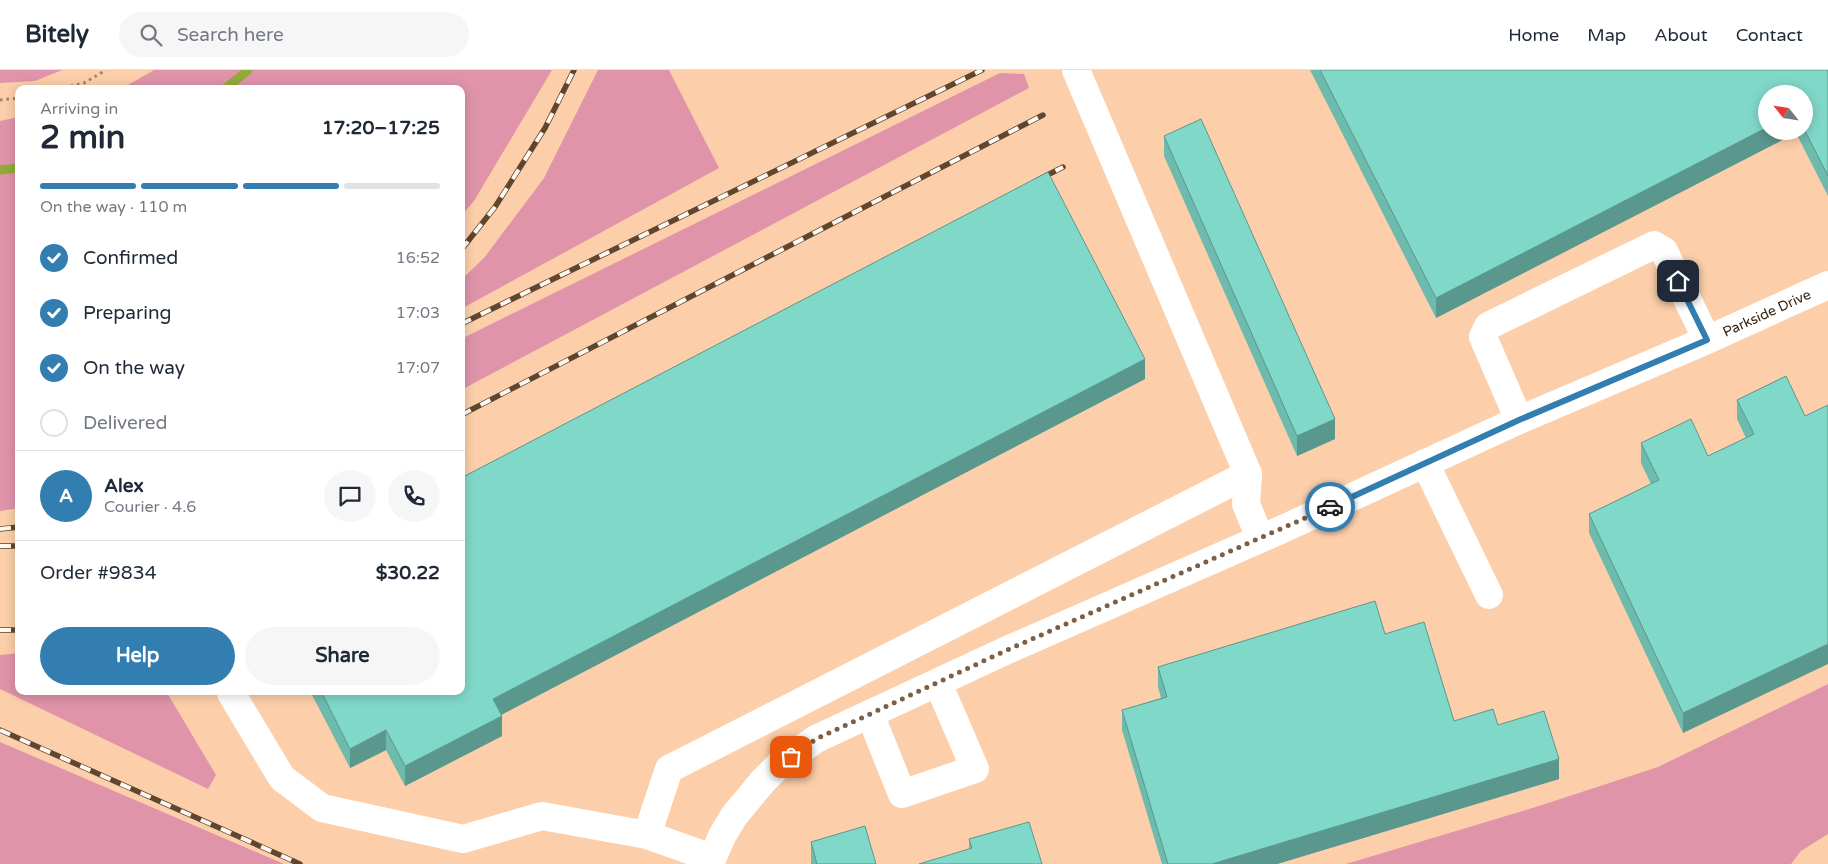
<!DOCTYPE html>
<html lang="en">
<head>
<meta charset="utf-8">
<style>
	:root { --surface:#fff; --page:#f6f6f7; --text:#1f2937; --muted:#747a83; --line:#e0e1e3; --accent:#327eb1 }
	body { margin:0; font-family:"Varela Round",sans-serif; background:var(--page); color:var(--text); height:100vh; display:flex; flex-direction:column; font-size:19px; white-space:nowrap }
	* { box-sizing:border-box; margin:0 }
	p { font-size:16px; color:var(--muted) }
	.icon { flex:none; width:28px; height:28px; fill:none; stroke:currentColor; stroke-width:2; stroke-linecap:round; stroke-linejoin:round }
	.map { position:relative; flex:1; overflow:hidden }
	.side { position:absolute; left:15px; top:15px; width:450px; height:610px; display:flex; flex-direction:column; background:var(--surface); border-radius:10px; box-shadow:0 2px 12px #0003 }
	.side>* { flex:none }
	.needle { width:32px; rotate:300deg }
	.controls { position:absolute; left:1758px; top:15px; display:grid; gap:10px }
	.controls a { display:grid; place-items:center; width:55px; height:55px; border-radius:50%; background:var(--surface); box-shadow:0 2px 12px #0003; font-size:25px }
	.pin { position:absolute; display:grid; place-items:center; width:42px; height:42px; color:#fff; margin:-21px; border-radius:10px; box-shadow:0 2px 8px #0006 }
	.courier { position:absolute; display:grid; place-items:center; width:50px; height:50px; margin:-25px; border:4px solid #327eb1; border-radius:50%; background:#fff; color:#222; box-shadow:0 1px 6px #0007 }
	.headline em { font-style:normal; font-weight:800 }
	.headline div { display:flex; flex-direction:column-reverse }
	.headline { display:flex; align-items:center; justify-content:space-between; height:85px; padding:0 25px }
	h1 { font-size:32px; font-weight:800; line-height:38px }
	.bar { display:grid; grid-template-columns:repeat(4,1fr); gap:8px 5px; align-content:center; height:60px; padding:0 25px }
	.bar i { height:6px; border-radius:4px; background:var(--line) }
	.bar .selected { background:var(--accent) }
	.bar p { grid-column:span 4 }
	.line { display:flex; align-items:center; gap:12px; padding:0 25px; border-top:1px solid var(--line) }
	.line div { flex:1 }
	.round { display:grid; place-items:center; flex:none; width:52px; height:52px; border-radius:26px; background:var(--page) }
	ol { padding:0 25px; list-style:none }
	li { display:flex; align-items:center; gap:15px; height:55px }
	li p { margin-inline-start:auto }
	li .icon { padding:5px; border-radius:50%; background:var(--accent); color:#fff; stroke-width:4 }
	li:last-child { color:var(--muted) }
	li i { width:28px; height:28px; border:2px solid var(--line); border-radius:50% }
	.cta { display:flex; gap:10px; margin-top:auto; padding:10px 25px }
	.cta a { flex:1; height:58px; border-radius:30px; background:var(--accent); color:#fff; font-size:20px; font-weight:800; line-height:58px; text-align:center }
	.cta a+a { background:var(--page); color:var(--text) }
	header { display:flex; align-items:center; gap:30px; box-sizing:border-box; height:70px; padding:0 25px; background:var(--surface); border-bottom:1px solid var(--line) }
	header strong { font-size:24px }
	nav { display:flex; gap:28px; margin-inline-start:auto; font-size:18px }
	.search { width:350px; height:45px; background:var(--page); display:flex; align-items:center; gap:12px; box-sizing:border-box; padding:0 18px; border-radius:28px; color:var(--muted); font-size:19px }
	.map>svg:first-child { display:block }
	.green { fill:#e094a9 }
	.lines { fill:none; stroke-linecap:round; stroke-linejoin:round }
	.stream { stroke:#90ab3a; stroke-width:9 }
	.path { stroke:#a48265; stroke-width:3; stroke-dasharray:2.5 4; stroke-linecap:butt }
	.minor { stroke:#fff; stroke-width:28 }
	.rail-casing { stroke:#60462f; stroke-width:5.5 }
	.rail { stroke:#fff9f4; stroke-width:4; stroke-dasharray:11; stroke-linecap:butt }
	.wall { fill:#6ebaad; fill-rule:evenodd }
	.shaded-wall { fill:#5a978d }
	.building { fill:#80d8c9; stroke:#5a978d }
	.done { stroke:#7c5f45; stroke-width:5; stroke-dasharray:0 9 }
	.route { stroke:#327eb1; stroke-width:6 }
	.labels { text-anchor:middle; stroke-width:4; stroke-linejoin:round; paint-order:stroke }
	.street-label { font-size:14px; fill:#37220f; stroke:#fff9f4 }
</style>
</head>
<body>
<header>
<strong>Bitely</strong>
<div class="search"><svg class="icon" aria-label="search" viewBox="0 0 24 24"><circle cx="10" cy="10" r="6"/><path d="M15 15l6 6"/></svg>Search here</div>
<nav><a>Home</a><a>Map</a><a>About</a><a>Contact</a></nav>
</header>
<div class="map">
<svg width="1828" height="794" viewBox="0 0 1828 794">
	<rect width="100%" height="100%" fill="#fccfaa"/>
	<path class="green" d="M0,0H62L35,11L0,13Z
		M154,0H552L474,131L461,146V19H121Z
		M598,0H669L719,98L461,239V210L484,188L544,108Z
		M1000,3L1024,4L1029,18L461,320V269Z
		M19,47V438L0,441V51Z
		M19,583V621H166L216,705L208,719L0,619V585Z
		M1828,614V764L1801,781L1791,794H1346L1539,736L1658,697Z
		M0,672L284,794H0Z"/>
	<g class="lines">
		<path class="stream" d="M225,19L248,0
			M0,100L19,98"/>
		<path class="path" d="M58,19L84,13L106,0
			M0,30L19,28"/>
		<g class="minor">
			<path d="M1519,350L1483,267L1488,256L1654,175L1664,181L1707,270"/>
			<path d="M1425,393L1489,525"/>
			<path d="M1248,404L1246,434L1260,468"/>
			<path d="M231,623L282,708L322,738L463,769L542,746L647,765L712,788"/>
			<path d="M870,644L902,724L975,699L938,613"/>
			<path d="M647,765L669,699L1248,404L1076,0"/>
			<path id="s1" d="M710,794L722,766L734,746L763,711L779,695L816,669L1005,581L1285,458L1519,350L1707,270L1828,215"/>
		</g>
		<defs>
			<path id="rail" d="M1036,111L1063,97
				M461,180L495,137L545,58L574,0
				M461,254L982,0
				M461,345L1043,45
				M0,459L19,457
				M0,476H19
				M0,560H19
				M0,660L300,794"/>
		</defs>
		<use href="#rail" class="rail-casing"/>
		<use href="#rail" class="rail"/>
	</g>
	<path class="wall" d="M1310,0H1828V126L1796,63L1436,248ZM1804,24V61H1766Z
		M1164,66L1335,369L1297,386L1164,86Z
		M1786,306L1683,663L1589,463V444L1651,414L1641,393V373L1708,386L1746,368L1737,349V330Z
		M1145,309L501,645L502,666L405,716L386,680L350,698L310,621H461Z
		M1385,564L1454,651L1498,655L1559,709L1277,794H1162L1122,660V640L1161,628L1158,617V597Z
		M969,769L1042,794L969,779Z
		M811,772L876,794H811Z"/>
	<path class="shaded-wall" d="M1766,58V61H1796V63L1436,248V228Z
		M1145,289V309L493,649V629Z
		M1335,349V369L1297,386V366Z
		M1828,574V594L1683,663V643Z
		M502,646V666L405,716V696Z
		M386,660V680L350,698V679Z
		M1559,689V709L1277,794H1212Z"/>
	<path class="building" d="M1320,0H1828V106L1804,59V24H1766V58L1436,228Z
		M1201,49L1335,349L1297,366L1164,66Z
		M1048,102L1145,289L493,629L502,646L405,696L386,660L350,679L321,621H461V408Z
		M1786,306L1805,346L1828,335V574L1683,643L1589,444L1659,410L1641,373L1691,349L1708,386L1754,364L1737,330Z
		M1375,531L1385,564L1424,552L1454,651L1493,639L1498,655L1544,641L1559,689L1212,794H1168L1122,640L1167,627L1158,597Z
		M1029,752L1042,794H919L972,778L969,769Z
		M865,756L876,794H817L811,772Z"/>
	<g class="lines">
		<path class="done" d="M791,687L816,669L870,644L1005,581L1330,437"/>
		<path class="route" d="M1330,437L1519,350L1707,270L1678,211"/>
	</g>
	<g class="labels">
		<g class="street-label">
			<text dy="5" stroke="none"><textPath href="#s1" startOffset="1209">Parkside Drive</textPath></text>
		</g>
	</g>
</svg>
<div class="controls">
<a><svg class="needle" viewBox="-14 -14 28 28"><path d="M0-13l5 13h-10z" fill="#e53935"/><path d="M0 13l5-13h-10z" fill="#747a83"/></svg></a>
</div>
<div class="pin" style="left:791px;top:687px;background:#ea580c"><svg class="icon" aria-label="bag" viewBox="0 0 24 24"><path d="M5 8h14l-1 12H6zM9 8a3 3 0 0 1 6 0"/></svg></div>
<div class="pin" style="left:1678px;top:211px;background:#1f2937"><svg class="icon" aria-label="home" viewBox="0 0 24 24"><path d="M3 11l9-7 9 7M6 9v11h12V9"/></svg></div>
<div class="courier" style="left:1330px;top:437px"><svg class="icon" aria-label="car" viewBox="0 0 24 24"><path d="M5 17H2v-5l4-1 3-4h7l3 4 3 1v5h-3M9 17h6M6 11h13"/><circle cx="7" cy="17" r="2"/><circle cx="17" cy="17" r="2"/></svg></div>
<section class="side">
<div class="headline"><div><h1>2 min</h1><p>Arriving in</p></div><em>17:20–17:25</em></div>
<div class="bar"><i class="selected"></i><i class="selected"></i><i class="selected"></i><i></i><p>On the way · 110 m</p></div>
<ol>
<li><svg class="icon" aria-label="check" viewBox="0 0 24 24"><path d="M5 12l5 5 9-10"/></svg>Confirmed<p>16:52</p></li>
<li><svg class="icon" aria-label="check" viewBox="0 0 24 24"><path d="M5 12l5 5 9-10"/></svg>Preparing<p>17:03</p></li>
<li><svg class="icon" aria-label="check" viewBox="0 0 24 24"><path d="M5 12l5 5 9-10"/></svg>On the way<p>17:07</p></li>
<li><i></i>Delivered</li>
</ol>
<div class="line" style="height:90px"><b class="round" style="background:var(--accent);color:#fff">A</b><div><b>Alex</b><p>Courier · 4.6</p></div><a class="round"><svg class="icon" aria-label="chat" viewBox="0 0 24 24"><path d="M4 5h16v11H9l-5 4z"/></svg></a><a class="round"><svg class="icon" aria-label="phone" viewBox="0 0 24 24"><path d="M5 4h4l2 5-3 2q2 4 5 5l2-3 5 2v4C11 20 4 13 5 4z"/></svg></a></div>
<div class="line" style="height:65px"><div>Order #9834</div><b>$30.22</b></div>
<div class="cta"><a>Help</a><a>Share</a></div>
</section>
</div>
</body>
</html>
